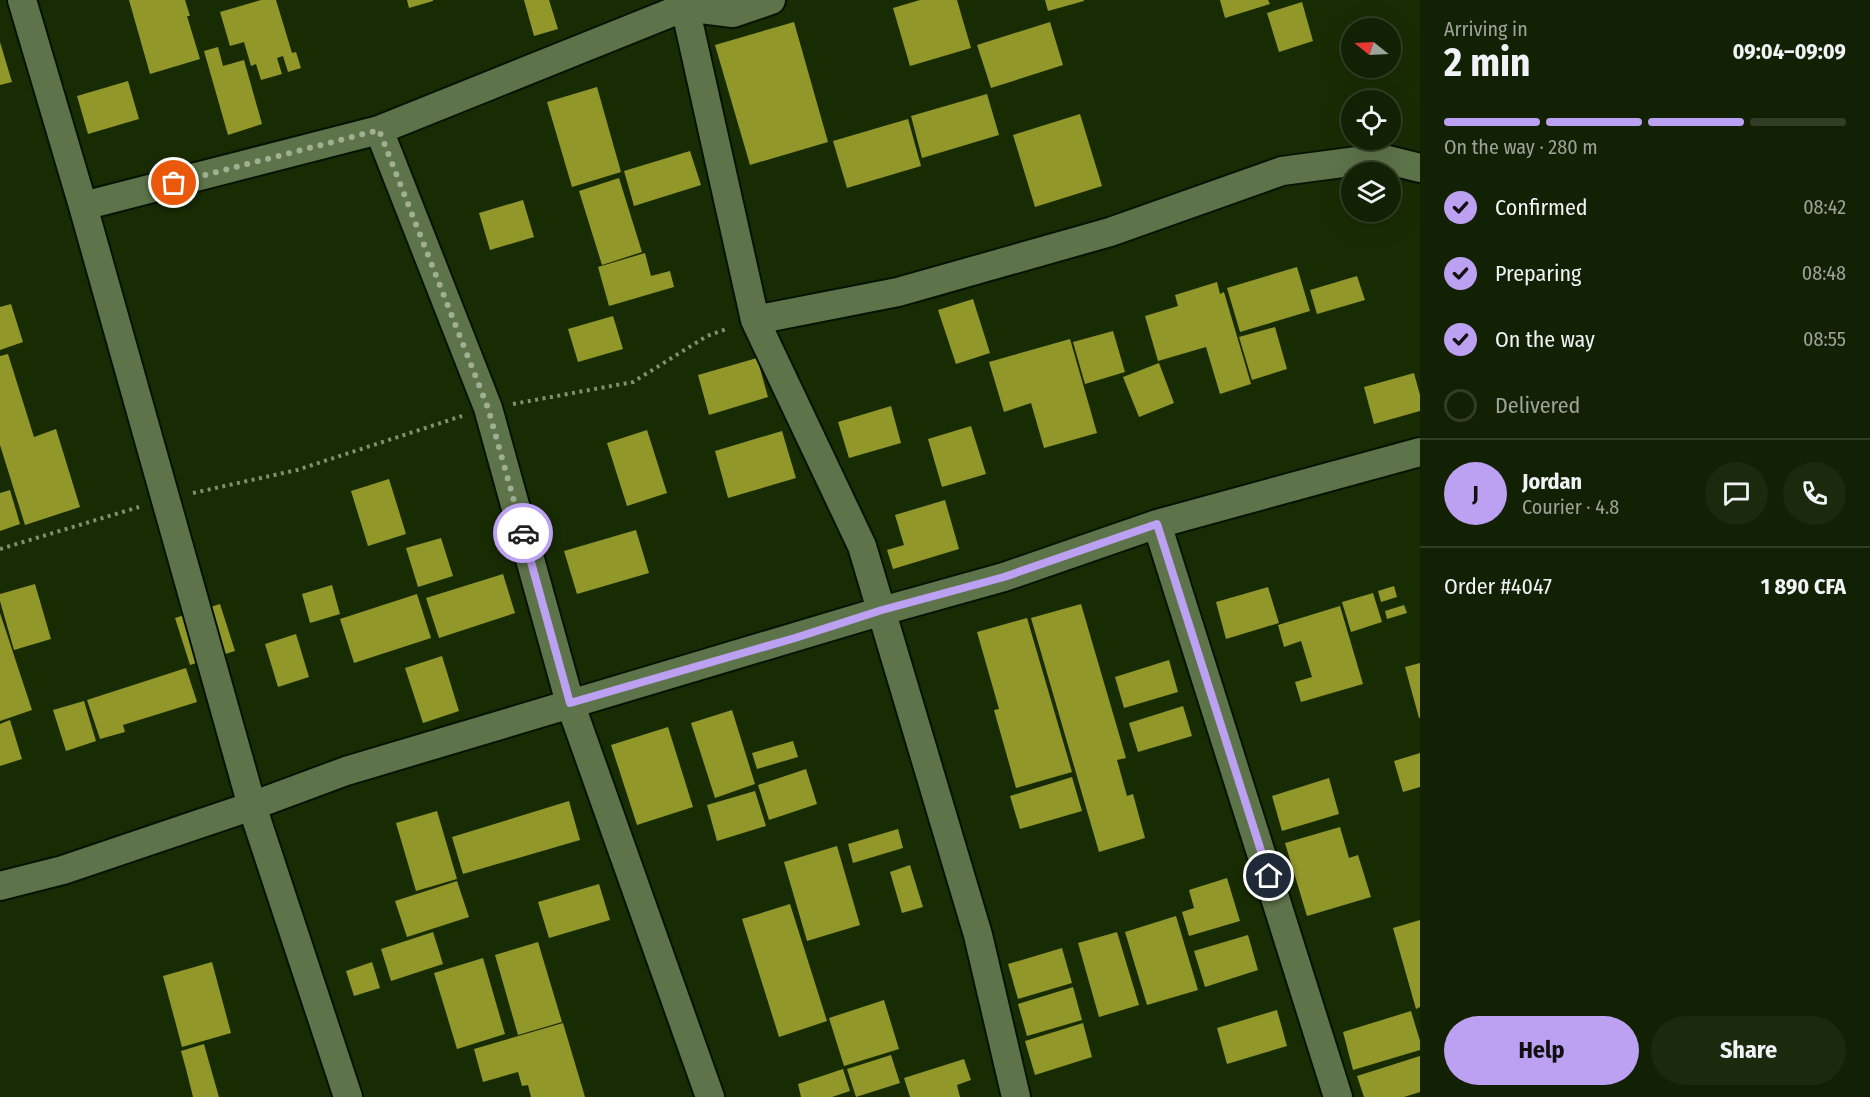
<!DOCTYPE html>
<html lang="en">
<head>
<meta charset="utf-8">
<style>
	:root { --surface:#122103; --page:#1b290d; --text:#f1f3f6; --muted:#9ca39a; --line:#313e25; --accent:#bca0f2 }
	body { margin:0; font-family:"Fira Sans Condensed",sans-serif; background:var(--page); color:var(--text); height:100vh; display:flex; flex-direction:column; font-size:22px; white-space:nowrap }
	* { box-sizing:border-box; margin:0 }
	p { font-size:20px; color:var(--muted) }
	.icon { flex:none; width:33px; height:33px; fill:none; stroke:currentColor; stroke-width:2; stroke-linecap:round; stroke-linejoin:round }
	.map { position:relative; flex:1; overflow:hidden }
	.panel { display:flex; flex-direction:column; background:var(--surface); width:450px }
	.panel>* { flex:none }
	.needle { width:39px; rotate:288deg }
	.fabs { position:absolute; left:1341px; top:18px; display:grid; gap:12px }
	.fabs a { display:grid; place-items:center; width:60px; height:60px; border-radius:50%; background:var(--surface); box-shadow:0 6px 24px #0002,0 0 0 2px var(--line); font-size:30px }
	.pin { position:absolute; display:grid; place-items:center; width:51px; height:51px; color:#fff; margin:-26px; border:3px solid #fff; border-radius:50%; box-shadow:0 2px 6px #0007 }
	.courier { position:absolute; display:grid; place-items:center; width:60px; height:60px; margin:-30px; border:4px solid #bca0f2; border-radius:50%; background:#fff; color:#222; box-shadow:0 2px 8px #0007 }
	.overview em { font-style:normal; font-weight:700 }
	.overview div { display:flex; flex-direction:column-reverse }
	.overview { display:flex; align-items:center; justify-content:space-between; height:102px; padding:0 24px }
	h1 { font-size:39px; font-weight:700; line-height:45px }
	.bar { display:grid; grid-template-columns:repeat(4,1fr); gap:9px 6px; align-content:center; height:72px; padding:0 24px }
	.bar i { height:8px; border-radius:4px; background:var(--line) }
	.bar .current { background:var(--accent) }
	.bar p { grid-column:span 4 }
	.line { display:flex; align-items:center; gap:15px; padding:0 24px; border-top:2px solid var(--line) }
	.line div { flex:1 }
	.round { display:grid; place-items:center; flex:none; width:63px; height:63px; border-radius:32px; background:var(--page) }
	ol { padding:0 24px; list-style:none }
	li { display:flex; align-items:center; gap:18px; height:66px }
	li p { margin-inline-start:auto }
	li .icon { padding:6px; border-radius:50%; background:var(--accent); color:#111; stroke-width:4 }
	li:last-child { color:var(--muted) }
	li i { width:33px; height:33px; border:3px solid var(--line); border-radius:50% }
	.cta { display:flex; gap:12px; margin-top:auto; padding:12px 24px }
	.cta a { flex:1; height:69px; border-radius:36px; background:var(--accent); color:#111; font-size:24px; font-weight:700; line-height:69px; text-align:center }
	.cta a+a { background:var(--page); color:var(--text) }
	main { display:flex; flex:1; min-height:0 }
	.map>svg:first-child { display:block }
	.building { fill:#92972a }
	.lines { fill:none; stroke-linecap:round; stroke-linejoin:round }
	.street-casing { stroke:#061300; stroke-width:32 }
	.path { stroke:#7f9070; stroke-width:4; stroke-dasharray:3 4.5; stroke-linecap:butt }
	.street { stroke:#5d744a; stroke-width:28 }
	.done { stroke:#9faf92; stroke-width:6; stroke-dasharray:0 10.8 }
	.route { stroke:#bca0f2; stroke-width:8 }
</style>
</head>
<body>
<main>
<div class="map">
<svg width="1420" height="1097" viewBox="0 0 1420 1097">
	<rect width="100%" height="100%" fill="#182c04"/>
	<path class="building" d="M129,0H185L190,16H187L200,59L150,74Z
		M261,0H276L292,53L296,52L301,68L288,72L283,56L277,58L282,74L261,80L256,64L251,66L244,42L230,46L220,12Z
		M407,0H433V1L409,8Z
		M524,0H549L558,29L534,36Z
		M920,0H957L971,48L910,66L893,8Z
		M1045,0H1084V1L1048,11Z
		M1220,0H1268L1270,4L1225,18Z
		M1302,2L1313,41L1279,52L1267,13Z
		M794,22L828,142L750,165L715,45Z
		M1050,22L1063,65L991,88L977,45Z
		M0,42L12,82L0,85Z
		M218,47L223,66L244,60L262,124L228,135L204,51Z
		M128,81L139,119L88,134L77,96Z
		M597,87L621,172L572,187L547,102Z
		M987,94L999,135L922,158L911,116Z
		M1080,114L1102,186L1035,207L1013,135Z
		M908,119L921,166L847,188L833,141Z
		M690,151L701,185L634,206L624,171Z
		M619,178L642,252L602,265L579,191Z
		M523,200L534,237L490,250L479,213Z
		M645,253L651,276L670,271L674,287L609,306L598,267Z
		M1297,267L1310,311L1240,332L1227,288Z
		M1357,276L1365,300L1317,314L1310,290Z
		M1217,282L1220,294L1224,292L1251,384L1220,394L1206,347L1158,361L1145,316L1178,306L1175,295Z
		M973,299L990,353L956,364L938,310Z
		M11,304L23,342L0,350V307Z
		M613,316L623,349L578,362L568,329Z
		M1275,327L1287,369L1252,380L1239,337Z
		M1113,331L1125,372L1085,384L1073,342Z
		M1070,339L1097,433L1044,448L1031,403L1004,412L989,362Z
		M8,354L34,437L56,429L80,507L25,525L0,445V356Z
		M757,358L768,397L709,415L698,375Z
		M1159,363L1174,403L1139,417L1123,377Z
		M1414,373L1420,395V411L1374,424L1364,387Z
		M891,406L901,443L849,458L838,422Z
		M971,426L986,474L942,487L928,439Z
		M647,430L667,493L627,506L607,443Z
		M782,431L796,478L728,498L715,451Z
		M389,479L406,534L368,546L351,491Z
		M10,490L20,524L0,531V493Z
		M945,500L959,549L893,569L887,550L904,545L895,515Z
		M636,530L649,573L577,594L564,551Z
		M441,538L453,576L418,587L406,548Z
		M503,574L515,613L439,638L426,598Z
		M35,584L51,639L14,650L0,601V594Z
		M332,585L340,614L310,623L302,594Z
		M1394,586L1397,597L1381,602L1378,591Z
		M1268,587L1279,623L1226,639L1216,602Z
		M1373,593L1382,622L1351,632L1342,602Z
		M417,594L431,638L354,663L340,619Z
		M220,604L235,651L190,665L175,618Z
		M1081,604L1126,758L1117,760L1127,796L1133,794L1145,838L1099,852L1031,618Z
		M1404,605L1407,613L1387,619L1385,611Z
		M1340,606L1363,684L1301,702L1295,682L1312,677L1301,641L1284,647L1278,625Z
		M0,613L32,710L0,721Z
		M1027,618L1072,772L1016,788L994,710L999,709L977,632Z
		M296,634L309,677L278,687L265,644Z
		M442,656L459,711L423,723L405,668Z
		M1169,660L1178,692L1124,708L1115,677Z
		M1420,663V718H1419L1405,667Z
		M186,668L197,702L123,725L125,732L100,739L87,700Z
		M84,701L96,741L66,751L53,710Z
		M1183,706L1192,736L1138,752L1129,723Z
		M732,710L755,784L715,798L691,723Z
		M10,720L22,759L0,766V724Z
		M668,727L693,807L637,825L611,745Z
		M793,741L798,757L757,769L752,753Z
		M1420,753V787L1403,792L1394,761Z
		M806,769L817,804L769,820L758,785Z
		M1072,777L1082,811L1020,829L1010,796Z
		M1329,778L1339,814L1282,831L1272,796Z
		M755,791L766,826L717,841L707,805Z
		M569,801L580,840L463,874L452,837Z
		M437,811L457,879L416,891L396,823Z
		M1340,827L1349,858L1358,855L1371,897L1307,916L1285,843Z
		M898,829L903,848L853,863L848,844Z
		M837,846L860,925L807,941L784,862Z
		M910,865L923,907L902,913L890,872Z
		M1227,878L1240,921L1189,936L1182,912L1194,908L1189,890Z
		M457,881L469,917L407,937L395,901Z
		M599,884L610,920L549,938L538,902Z
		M790,904L827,1021L779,1037L742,919Z
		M1176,916L1198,990L1147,1005L1125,932Z
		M1420,920V1007L1416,1009L1393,928Z
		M433,932L443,964L391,981L381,949Z
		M1117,932L1139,1005L1099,1017L1078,943Z
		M1248,935L1258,970L1205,987L1194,951Z
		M538,942L562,1022L518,1035L495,955Z
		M1062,948L1072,983L1018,999L1008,964Z
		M483,958L505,1034L457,1049L434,973Z
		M212,962L231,1033L182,1047L163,976Z
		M372,962L380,988L354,996L346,971Z
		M1073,987L1082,1020L1027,1036L1018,1004Z
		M884,1000L899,1049L844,1066L829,1018Z
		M1277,1010L1287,1046L1227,1064L1217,1028Z
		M1411,1011L1420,1041V1050L1353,1070L1343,1032Z
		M563,1023L585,1097H531L528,1085L522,1086L518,1072L483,1082L474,1049Z
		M1083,1023L1092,1057L1035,1075L1025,1041Z
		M204,1044L209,1062L219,1097H193L186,1069L181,1051Z
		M891,1055L900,1083L856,1097L847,1069Z
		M1420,1056V1092L1404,1097H1364L1357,1076Z
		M964,1059L971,1080L957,1085L960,1097H910L904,1078Z
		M843,1069L850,1091L832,1097H801L798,1084Z"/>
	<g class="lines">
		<defs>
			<path id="street" d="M22,0L83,206L252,806L348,1097
				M682,0L685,7L755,320L862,546L978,935L1016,1097
				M379,130L488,408L570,703L710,1097
				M83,206L379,130L685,7L733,13L771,0
				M755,320L898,292L1110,232L1282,171L1380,158L1420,168
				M1157,524L1338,1097
				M0,886L63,870L252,806L346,771L882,611L1004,577L1157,524L1420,452"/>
		</defs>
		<use href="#street" class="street-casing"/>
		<path class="path" d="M513,404L633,382L707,336L729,328
			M193,493L297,470L462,416
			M0,549L139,507"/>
		<use href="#street" class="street"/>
	</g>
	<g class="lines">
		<path class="done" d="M174,183L379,130L488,408L523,533"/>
		<path class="route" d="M523,533L570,703L795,638L882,610L1004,577L1157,524L1269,876"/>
	</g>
</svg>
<div class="fabs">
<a><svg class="needle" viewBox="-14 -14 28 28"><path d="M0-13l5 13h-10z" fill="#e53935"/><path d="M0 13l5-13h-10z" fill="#9ca39a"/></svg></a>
<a><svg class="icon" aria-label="locate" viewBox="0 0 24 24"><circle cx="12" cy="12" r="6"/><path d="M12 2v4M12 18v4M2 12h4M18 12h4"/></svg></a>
<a><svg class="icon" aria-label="layers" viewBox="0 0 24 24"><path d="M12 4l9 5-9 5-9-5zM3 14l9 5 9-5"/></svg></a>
</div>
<div class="pin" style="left:174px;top:183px;background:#ea580c"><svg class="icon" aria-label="bag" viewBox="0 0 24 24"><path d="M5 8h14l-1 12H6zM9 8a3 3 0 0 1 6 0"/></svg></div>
<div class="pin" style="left:1269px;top:876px;background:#1f2937"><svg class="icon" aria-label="home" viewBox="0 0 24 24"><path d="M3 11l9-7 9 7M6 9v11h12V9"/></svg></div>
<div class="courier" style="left:523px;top:533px"><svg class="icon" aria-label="car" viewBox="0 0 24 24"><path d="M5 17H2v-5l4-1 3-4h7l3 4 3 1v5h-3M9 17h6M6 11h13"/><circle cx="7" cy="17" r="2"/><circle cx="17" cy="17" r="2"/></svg></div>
</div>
<section class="panel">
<div class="overview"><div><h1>2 min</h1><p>Arriving in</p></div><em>09:04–09:09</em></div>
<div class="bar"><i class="current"></i><i class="current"></i><i class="current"></i><i></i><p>On the way · 280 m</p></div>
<ol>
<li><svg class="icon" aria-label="check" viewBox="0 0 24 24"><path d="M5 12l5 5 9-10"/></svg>Confirmed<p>08:42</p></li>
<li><svg class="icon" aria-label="check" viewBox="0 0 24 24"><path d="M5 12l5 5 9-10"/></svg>Preparing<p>08:48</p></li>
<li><svg class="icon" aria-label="check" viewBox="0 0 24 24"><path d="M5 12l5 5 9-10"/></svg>On the way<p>08:55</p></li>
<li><i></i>Delivered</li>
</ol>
<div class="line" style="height:108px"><b class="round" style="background:var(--accent);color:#111">J</b><div><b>Jordan</b><p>Courier · 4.8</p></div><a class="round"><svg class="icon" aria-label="chat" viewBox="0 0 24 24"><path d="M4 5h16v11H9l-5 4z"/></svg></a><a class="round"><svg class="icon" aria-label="phone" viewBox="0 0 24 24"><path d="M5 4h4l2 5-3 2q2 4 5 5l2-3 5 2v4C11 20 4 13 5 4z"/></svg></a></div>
<div class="line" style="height:78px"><div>Order #4047</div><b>1 890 CFA</b></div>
<div class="cta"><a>Help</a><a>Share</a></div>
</section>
</main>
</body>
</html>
